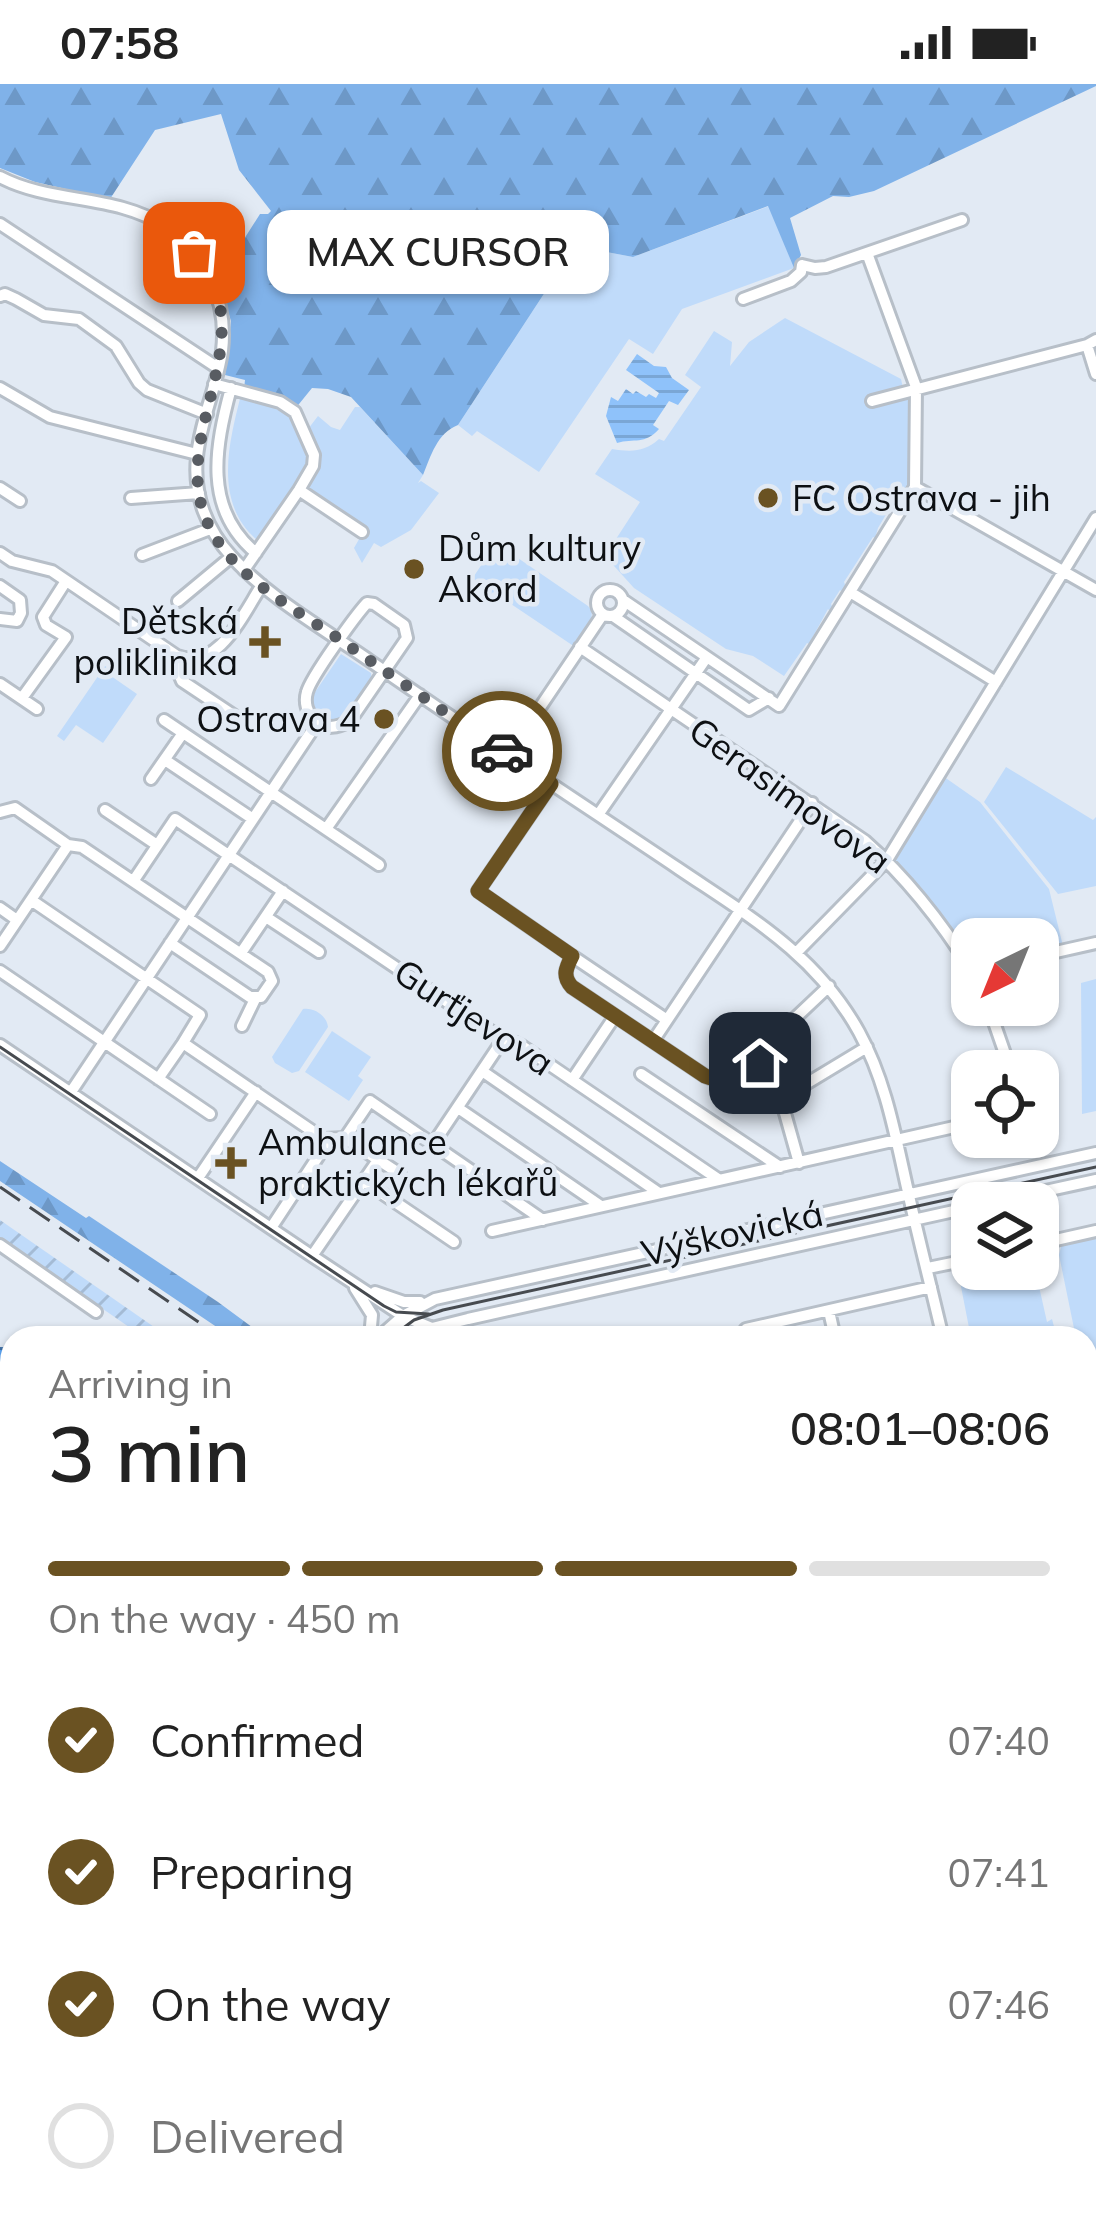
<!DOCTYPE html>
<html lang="en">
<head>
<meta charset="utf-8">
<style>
	:root { --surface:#fff; --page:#f2f2f2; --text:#222; --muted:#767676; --line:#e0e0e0; --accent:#6a5222 }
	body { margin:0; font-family:Mulish,sans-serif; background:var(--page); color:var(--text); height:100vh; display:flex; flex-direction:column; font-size:45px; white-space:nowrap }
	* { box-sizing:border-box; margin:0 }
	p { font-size:39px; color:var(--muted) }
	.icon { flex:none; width:66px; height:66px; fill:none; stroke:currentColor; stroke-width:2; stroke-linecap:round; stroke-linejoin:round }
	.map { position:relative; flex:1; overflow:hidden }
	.side { position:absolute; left:0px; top:1242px; width:1098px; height:903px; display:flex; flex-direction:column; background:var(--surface); border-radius:36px 36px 0 0; box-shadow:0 3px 9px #0004 }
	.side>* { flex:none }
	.needle { width:78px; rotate:223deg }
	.tools { position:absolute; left:951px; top:834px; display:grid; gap:24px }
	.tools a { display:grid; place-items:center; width:108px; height:108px; border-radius:24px; background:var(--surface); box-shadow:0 3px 9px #0004; font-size:60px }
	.pin { position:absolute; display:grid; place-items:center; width:102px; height:102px; color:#fff; margin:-51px; border-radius:24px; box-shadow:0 6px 18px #0006 }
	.courier { position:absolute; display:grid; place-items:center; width:120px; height:120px; margin:-60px; border:9px solid #6a5222; border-radius:50%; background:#fff; color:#222; box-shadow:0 3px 15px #0007 }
	.bubble { position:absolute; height:84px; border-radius:24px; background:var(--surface); box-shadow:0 3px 9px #0004; font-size:39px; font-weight:600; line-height:84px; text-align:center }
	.overview em { font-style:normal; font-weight:600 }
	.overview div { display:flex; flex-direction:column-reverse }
	.overview { display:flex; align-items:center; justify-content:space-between; height:204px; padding:0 48px }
	h1 { font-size:78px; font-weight:600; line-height:90px }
	.bar { display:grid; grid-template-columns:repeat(4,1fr); gap:18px 12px; align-content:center; height:144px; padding:0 48px }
	.bar i { height:15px; border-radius:9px; background:var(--line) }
	.bar .active { background:var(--accent) }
	.bar p { grid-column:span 4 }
	ol { padding:0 48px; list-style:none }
	li { display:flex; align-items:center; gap:36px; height:132px }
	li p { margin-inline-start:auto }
	li .icon { padding:12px; border-radius:50%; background:var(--accent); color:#fff; stroke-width:4 }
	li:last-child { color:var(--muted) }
	li i { width:66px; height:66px; border:6px solid var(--line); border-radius:50% }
	.status { display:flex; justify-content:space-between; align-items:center; height:84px; padding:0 60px; background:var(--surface); direction:ltr }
	.status svg { height:33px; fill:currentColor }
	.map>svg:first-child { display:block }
	.green { fill:#c0dbfa }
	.forest { fill:url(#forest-firs) }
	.garden { fill:url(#garden-furrows) }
	.water { fill:url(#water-rules) }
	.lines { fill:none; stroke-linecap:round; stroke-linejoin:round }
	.minor-casing { stroke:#b7bfc8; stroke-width:16 }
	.highway-casing { stroke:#4475ab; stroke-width:22 }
	.minor { stroke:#fff; stroke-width:10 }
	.highway { stroke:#61acfd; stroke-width:16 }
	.tram { stroke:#474b50; stroke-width:3 }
	.rail { stroke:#474b50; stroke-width:3; stroke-dasharray:24 12; stroke-linecap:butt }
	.done { stroke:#585c62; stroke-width:12; stroke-dasharray:0 21.6 }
	.route { stroke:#6a5222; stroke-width:15 }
	.poi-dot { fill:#6a5222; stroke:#e2eaf4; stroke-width:4.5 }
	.labels { text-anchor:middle; stroke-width:9; stroke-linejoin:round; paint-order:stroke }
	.poi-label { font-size:36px; fill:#0d1013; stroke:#e2eaf4; text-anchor:start }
	.street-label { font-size:36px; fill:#0d1013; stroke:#e2eaf4 }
</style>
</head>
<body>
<div class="status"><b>07:58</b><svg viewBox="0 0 49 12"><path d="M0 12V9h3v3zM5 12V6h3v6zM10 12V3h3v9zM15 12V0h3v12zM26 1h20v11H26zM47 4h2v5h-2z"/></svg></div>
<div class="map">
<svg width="1096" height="2144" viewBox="0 0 1096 2144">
	<defs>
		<pattern id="forest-firs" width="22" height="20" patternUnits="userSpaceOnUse" patternTransform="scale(3)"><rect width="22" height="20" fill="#80b2e9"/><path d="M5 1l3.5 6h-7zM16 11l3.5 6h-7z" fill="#6d98c7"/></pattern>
		<pattern id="garden-furrows" width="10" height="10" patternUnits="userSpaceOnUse" patternTransform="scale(3)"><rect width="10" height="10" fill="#c0dbfa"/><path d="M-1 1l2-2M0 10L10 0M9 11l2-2" fill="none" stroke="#a4bbd5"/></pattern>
		<pattern id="water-rules" width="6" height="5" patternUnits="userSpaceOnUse" patternTransform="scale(3)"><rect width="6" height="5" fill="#8fc2fa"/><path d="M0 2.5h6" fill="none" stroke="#7aa6d5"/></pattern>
	</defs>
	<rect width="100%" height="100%" fill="#e2eaf4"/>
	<path class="green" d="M769,122L794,184L682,225L653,270L629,255L539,388L477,347L472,352L458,341L568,173L596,166L633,173Z
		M785,234L901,295L905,313L913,317L910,404L907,407L903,402L878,444L875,454L873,453L844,498L847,506L844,510L840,506L831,520L834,526L831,529L828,525L809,560L807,559L784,592L753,572L726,565L634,504L605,472L640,418L595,390L612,365C631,368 645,368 659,355L664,357L701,303L685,291L714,247L732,258L730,282L749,258Z
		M242,307L280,318L305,349L318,332L331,343L340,346L355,323H360L423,391L418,399L421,397L439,409L411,446L381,463L374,459L362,479L354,464L366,443L303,401L262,460C211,422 229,358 242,307Z
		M496,459L588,522L592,527L591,539L575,563L493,508L486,517L466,504Z
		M341,570L371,589L372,596L346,634L329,638L315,629L311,614Z
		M105,582L114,587L111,592L137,610L103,659L76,641L64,657L57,652Z
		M1006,683L1093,736L1096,733V802L1058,810L984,718Z
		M940,690L980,718L1049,805L1064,866L1038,872V855H972V887L887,776Z
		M1096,895V1027L1082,1030L1081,899Z
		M303,925C314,923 327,932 328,943L299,987L292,989L275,979L272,973Z
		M332,947L371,973L358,992L363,996L349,1017L305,988Z
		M1096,1151V1420L1086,1398V1254H1076L1059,1171L1061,1163L1067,1158Z
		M1038,1164L1050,1167L1052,1171L1050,1178L1036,1189L1047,1238L1052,1235L1057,1254H971L957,1182L972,1179V1185H1038Z"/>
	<path class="forest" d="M0,0H1096V2L874,107L849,113L833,112L790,134L801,171L794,184L768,122L633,173L596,166L568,173L458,341C437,349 431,372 423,391L351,313L328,305L312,304L295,325L244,305L245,296L225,291L231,237L218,196L260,130H268L271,127L239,86L221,30L155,46L110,115L35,98L0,84Z
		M0,1077L86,1134L89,1132L218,1218L267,1254H233L0,1097Z
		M1086,2098L1096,2120V2144H898L897,2133H1086Z"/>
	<path class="garden" d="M0,1136L170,1254H145L0,1154Z"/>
	<path class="water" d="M637,270L654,282L666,283L672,294L689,306L678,321L669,317L653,341L659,345C645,361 634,354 617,359L606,332L611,313L618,317L626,305L633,310L636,307L646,313L649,310L656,314L659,309L626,286Z"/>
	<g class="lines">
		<defs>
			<path id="minor" d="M0,93C51,120 116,110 164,142C206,170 228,217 222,267C217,303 200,337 197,373C193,411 207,446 232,473C270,515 323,544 370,577C472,648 576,716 679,785C750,833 816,870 859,948C887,999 896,1056 909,1112C920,1160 932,1207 943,1254
				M0,140L218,284
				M0,212L5,210L16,215L44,231L79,235L116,262L139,299L147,306L207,330
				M743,215L791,197L801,188L802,181L815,184L826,183L962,136
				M1087,261L1096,290
				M214,300L280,318L295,328L314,371L313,382L299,406L244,486
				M0,304L50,333L197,370
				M231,304C215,363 203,425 256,469
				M872,317L1087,261L1096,256
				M915,403L1096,506
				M0,404L20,417
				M299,406L362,448
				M131,414L199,409
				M0,469L12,477L52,487L177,572C218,588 243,530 262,501
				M142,471L210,445
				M0,502L20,516L21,529L17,537L0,535
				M597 519a13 13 0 1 1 26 0a13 13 0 1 1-26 0Z
				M850,508L996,598
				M623,516L779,622L915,403L916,303L867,169
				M178,517L231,473
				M367,519L374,520L404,541L407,554L350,637C339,643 324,647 314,636C307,629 304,618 307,608C311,593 355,532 367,519Z
				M613,532L749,626L769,614
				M580,563L865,757C908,795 942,839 972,887
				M183,574L179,590L182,597L239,635
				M0,600L37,625
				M22,614L66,553L46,541L43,533L66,497
				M164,636L379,781
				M508,671L603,530
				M165,676L253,735
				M151,695L183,649
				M551,700L478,807L572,872C566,884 562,892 572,903L705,992C728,1001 741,993 760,979L781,1015L799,1079
				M105,726L157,761
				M0,728L15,724L68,761L82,763L268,888L272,897L261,913H250L170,859
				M598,731L707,573
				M326,745L420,611
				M134,796L175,735L492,948L522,962L718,1095
				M31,816L200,931L183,959L324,1055L345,1054L400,1090
				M0,824L17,836
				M266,833L319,868
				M0,862L68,761
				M797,868L887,776L1096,434
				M241,869L283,807
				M572,872L667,936
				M1038,872L1096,859
				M0,887L210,1030
				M988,921L1011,987
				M242,942L256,913
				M653,957L812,719
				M0,961L312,1172L403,1232L432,1244
				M760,979L755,972L829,902
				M482,987L659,1109
				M641,990L780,1083
				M158,995L183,959
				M572,996L615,932
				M71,1008L317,639
				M781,1015L867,963
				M458,1024L601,1122
				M345,1054L370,1017L543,1136
				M433,1060L504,954
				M198,1094L256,1008
				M364,1097L454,1158
				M990,1119L1096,1096
				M271,1144L325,1062L324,1055
				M492,1147L972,1039
				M1038,1160L1096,1147
				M0,1161L96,1228
				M312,1172L378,1076
				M928,1184L972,1175
				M355,1204L372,1231L370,1254
				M375,1208L404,1218H420
				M829,1227L835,1254
				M403,1232V1254
				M378,1254L403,1232L435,1215L1096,1069
				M412,1254L432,1244L468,1235L972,1123
				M739,1254L746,1245L931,1203
				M1086,1406L1096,1427
				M1086,1506L1096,1496
				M1086,1522L1096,1532
				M0,1645L12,1632
				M0,1680L12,1668
				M1086,1716L1096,1714
				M1086,1744L1096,1749
				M1086,1888L1096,1896"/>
			<path id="highway" d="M0,1274L12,1275
				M0,1290L12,1299
				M0,1308L12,1317
				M578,2133L581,2144
				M615,2133L620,2144
				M639,2133L643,2144
				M685,2133L691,2144"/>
		</defs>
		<use href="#minor" class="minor-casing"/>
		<use href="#highway" class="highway-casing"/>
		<use href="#minor" class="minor"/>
		<use href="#highway" class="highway"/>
		<path class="tram" d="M0,963L384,1222L396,1228L429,1230
			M390,1254L414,1236L443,1226L1096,1083
			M0,1666L12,1654"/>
		<path class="rail" d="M0,1103L222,1254
			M1086,1854L1096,1862"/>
	</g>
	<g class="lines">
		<path class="done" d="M194,169C269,257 163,352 210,444C236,495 297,526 342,557C395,594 449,631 502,667"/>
		<path class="route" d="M502,667L551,700L478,807L572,872C566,884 562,892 572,903L705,992C728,1001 741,993 760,979"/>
	</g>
	<g class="poi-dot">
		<circle cx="768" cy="414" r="12"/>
		<circle cx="414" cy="485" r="12"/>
		<path d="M259 540h12v12h12v12h-12v12h-12v-12h-12v-12h12z"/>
		<circle cx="384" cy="635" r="12"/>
		<path d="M225 1061h12v12h12v12h-12v12h-12v-12h-12v-12h12z"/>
	</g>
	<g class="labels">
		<g class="poi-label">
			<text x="792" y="427">FC Ostrava - jih</text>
			<text x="438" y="477">Dům kultury<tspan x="438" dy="41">Akord</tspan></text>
			<text x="238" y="550" text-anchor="end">Dětská<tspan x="238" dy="41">poliklinika</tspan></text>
			<text x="360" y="648" text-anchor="end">Ostrava 4</text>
			<text x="258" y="1071">Ambulance<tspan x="258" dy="41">praktických lékařů</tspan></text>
		</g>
		<g class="street-label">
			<text transform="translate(790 711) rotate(36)" y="13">Gerasimovova</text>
			<text transform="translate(474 933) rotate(33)" y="13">Gurťjevova</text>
			<text transform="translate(732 1149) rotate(-13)" y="13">Výškovická</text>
		</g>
	</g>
</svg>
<div class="tools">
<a><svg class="needle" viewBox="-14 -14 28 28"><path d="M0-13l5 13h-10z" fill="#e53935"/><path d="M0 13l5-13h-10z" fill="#767676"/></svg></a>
<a><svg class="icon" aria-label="locate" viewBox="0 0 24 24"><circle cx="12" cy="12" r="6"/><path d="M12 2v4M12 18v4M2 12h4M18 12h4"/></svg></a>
<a><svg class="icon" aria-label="layers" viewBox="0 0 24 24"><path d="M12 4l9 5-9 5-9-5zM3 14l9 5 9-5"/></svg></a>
</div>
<div class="pin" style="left:194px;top:169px;background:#ea580c"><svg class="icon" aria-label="bag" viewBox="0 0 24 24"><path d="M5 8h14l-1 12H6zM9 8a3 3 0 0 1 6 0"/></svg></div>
<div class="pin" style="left:760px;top:979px;background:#1f2937"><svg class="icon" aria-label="home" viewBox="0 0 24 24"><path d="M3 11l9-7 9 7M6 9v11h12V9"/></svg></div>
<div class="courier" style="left:502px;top:667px"><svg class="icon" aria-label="car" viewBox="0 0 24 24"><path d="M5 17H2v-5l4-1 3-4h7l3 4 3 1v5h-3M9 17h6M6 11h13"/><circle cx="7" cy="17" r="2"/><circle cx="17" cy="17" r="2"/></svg></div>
<div class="bubble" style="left:267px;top:126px;width:342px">MAX CURSOR</div>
<section class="side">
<div class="overview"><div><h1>3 min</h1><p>Arriving in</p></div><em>08:01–08:06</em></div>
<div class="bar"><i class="active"></i><i class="active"></i><i class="active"></i><i></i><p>On the way · 450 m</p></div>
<ol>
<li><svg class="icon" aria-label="check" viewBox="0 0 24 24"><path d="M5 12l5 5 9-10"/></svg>Confirmed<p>07:40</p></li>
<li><svg class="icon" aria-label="check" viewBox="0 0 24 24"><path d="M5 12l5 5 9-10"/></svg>Preparing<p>07:41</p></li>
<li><svg class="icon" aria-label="check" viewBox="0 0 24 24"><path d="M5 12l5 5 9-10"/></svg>On the way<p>07:46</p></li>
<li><i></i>Delivered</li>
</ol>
</section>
</div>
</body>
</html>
